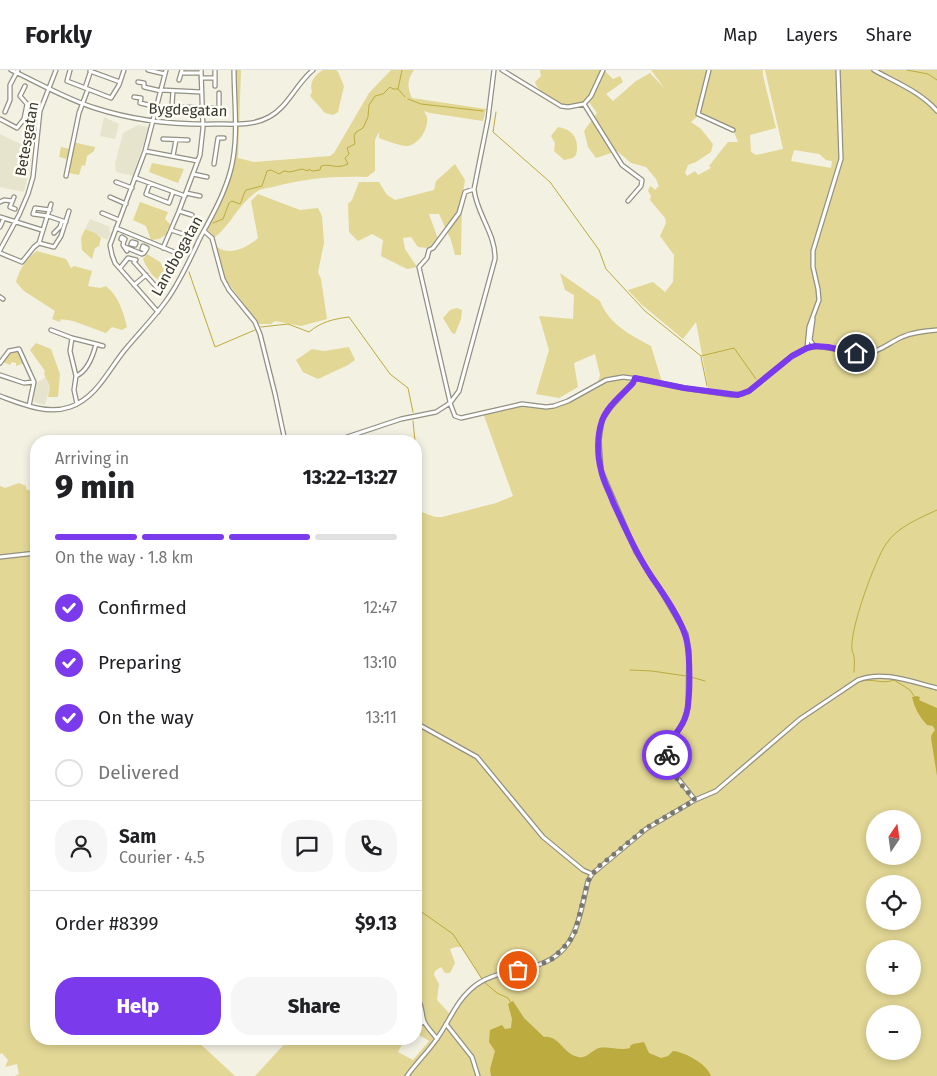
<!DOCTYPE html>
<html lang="en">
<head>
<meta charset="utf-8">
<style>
	:root { --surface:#fff; --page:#f6f6f6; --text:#202124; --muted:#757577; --line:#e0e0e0; --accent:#7c3aed }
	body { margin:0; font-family:"Fira Sans",sans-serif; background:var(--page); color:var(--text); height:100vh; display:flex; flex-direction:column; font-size:19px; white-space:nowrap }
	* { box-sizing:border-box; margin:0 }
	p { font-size:16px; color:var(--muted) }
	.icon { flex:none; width:28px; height:28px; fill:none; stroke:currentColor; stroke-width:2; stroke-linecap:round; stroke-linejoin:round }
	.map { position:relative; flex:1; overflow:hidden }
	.details { position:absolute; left:30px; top:365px; width:392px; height:610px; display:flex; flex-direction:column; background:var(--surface); border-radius:20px; box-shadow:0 2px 8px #0003 }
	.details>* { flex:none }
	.needle { width:32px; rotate:13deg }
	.buttons { position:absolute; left:866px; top:740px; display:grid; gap:10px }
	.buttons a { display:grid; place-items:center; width:55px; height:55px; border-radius:50%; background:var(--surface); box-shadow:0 2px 8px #0003; font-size:25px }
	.pin { position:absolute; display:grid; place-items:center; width:42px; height:42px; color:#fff; margin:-21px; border:2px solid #fff; border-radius:50%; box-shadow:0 1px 5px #0007 }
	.courier { position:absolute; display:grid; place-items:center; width:50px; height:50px; margin:-25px; border:4px solid #7c3aed; border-radius:50%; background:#fff; color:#222; box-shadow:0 1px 6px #0007 }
	.summary em { font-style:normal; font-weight:800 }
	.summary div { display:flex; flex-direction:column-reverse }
	.summary { display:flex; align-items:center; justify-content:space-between; height:85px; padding:0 25px }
	h1 { font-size:32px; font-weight:800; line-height:38px }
	.bar { display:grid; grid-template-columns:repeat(4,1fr); gap:8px 5px; align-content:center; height:60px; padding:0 25px }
	.bar i { height:6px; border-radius:4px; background:var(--line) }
	.bar .current { background:var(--accent) }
	.bar p { grid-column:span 4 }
	.line { display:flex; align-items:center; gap:12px; padding:0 25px; border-top:1px solid var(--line) }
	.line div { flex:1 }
	.round { display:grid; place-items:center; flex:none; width:52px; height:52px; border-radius:20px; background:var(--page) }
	ol { padding:0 25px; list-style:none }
	li { display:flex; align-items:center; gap:15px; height:55px }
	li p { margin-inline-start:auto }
	li .icon { padding:5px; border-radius:50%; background:var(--accent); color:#fff; stroke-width:4 }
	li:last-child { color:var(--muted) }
	li i { width:28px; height:28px; border:2px solid var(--line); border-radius:50% }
	.button { display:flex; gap:10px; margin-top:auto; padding:10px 25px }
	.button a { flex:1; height:58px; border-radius:20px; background:var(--accent); color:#fff; font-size:20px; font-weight:800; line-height:58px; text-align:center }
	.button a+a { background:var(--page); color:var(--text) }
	header { display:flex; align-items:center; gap:30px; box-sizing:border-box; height:70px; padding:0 25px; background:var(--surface); border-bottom:1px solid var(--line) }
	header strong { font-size:24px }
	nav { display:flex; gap:28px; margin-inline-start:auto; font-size:18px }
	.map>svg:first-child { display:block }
	.built { fill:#e7e4ce }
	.green { fill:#e2d795; fill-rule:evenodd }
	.water { fill:#bcab3e }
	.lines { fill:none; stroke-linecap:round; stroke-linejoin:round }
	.stream { stroke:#bcab3e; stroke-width:1 }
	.minor-casing { stroke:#929083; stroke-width:5.5 }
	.minor { stroke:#fff; stroke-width:3 }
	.done { stroke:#797870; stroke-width:5; stroke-dasharray:0 9 }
	.route { stroke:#7c3aed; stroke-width:6 }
	.labels { text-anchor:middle; stroke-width:5; stroke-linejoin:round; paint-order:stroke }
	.street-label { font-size:15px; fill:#383732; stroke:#fffef5 }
</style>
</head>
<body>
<header>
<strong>Forkly</strong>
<nav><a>Map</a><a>Layers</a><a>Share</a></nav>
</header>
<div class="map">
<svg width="937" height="1006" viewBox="0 0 937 1006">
	<rect width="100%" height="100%" fill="#f3f1e2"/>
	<path class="built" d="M104,47L119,54L115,69L100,66Z
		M138,55L149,57L133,106L116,102L115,94L123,63Z
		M0,64L29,78L32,86L24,122L0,117Z
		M90,149L110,157L109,161L111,162L107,170L85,159Z
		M46,307L50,316L45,335L34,332L33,326L36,313Z"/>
	<path class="green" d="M236,0H241L238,88L254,92L330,86L334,83L369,23L391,0H414C407,10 407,17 412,28L486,39L483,51L430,43L424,41C425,43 426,45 427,47C429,59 418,76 406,76C397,75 387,71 379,68V62L375,70V101L367,107C332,106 307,108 273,117C267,118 259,119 255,123C238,135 230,156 214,168L207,159C220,132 233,104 236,74C239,50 236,24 236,0Z
		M323,0H336L338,2L344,16L338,42L333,45L325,43L310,26L312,22C309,12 315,5 323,0Z
		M540,0H600L601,1C589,27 582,49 551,28C543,23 538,21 535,12L541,6Z
		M604,0L613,9L620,6L623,12L606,24L613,31L636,11L650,3L665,19L651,0H763V6L776,58L750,65L751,82L756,85L783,79L765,0H937V1006H478C474,988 461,965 446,954L461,929L483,911L461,877H456L450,879L455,893L450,903H445L441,897L435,901L434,905L439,914L437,930L450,944L444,956C461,966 473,987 477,1006H255L289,969H405L398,982L413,990L429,971L416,963V440L435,447H442L496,433L513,426L483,343L519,334L549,337L558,335L569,331L598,313L600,305L595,284L574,293L578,317L559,328L536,324L549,280L539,246L573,249L574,225L565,220L560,203L600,231C609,254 630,265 651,276L662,312H657L702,321L708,317L696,252L683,269L641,234L628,220L653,212L665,222L673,212L674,185L660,166L666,153L665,148L650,130L651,126L648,121L650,116L656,120L657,117H659L656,109L646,97L631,93L617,81L596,88L588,77L584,61L597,43L589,32ZM700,44L733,60L738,72H728L709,96L711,98L698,105L695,101L687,106L685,103L688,95L696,92L711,82L713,74L701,59L691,52ZM794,80L819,84L826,90L832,91L831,98L791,91ZM875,749H912V786H875ZM875,814H912V851H875ZM875,879H912V916H875ZM875,944H912V981H875Z
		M558,57C573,59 580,70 576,85L573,88L564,90L554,81L555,73L551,66Z
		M72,72L95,77L94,81L87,86L85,96L82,95L79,105L69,103L71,90L59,87L61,77L70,79Z
		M152,93L184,99L178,113L149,102Z
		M455,94L465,110L462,129L461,185H455L451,170L439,144H429L438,169L428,178L418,177L411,167L403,168L405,179L417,197L407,199L381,186L383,170L372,164L358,171L349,162L348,134L352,130L359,112H379L387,125L395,130L434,120L436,111Z
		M258,124L300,140L318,138L322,146L324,173L318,202L321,209L327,249L301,256L275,251L271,254H259L225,209L217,177C230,186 247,178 258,168L251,131Z
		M140,132L168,142L165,149L171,155L167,160V164L159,169L151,170L146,156L133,150Z
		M85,159L95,163L101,168L99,176L95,178L92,189L82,180L81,168Z
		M37,181L66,189L71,198L74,196L92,201L88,216L100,218L106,216C119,227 123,241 127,257L122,260L112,257L106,263L73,251L61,249L60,252L52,249L55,241L24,221L16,212C20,199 25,189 37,181Z
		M147,184L160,192L168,205L164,214C153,207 148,201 143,189Z
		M457,238L462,240L461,249L455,264L452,263L443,248L450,240Z
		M36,273L51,279L60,304L58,327H48L50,316L44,304L45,301L30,280Z
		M349,277L355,290L348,295L318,309L303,302L296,290L312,279L324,281Z
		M18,281L24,293L16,296V293L12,292L10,295L3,292L10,282Z
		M19,413L26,416V419L36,423V969H195L235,1006H15L19,1004L17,994L5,997L8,990L2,983L0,984V416L5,418Z"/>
	<path class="water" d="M916,626L920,627L919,630L937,638V706L931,668L932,664L935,660L933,656L927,655C919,646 915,639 912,627Z
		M513,931L524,948L544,967C558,965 563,982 575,986C586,991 590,981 599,978C609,976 620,981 630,978V976L633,974L644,972L649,983L661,988L668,986L673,981C685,982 707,994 711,1006H491L490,999L495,981L489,972L490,960L502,955L505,959L511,958L512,949L508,934Z"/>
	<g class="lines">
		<path class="stream" d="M907,0L928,4L937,10
			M398,19L405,27
			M408,29L421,34L483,41
			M496,42L493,62L550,112L599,180L606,199L645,241L701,286L734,278L756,309
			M213,153L223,149L229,133L232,131L240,134C243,129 243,124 246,120L262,116L267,101L271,100L279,104L284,101L290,102L302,99L308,101L309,99L312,101L320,100L321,96C332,93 335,100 348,94L345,88L349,84L347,78L355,74L354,66L356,62L363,58L368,47L369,35L375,26L383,24L390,17L393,19H398L402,0
			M189,202L215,277L255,260
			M261,257L288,254L309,262C321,252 333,249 349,247L390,304L408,318L413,342
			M701,287L707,316
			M413,351L415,371
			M630,600L652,601L686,606
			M854,602C854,598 855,592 854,587C854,584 852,582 852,580C849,561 875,490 886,474C897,457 920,448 937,440
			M691,607L705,611
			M858,612C872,607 881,615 894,610L910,620L914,626
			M416,838L453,864L482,909
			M484,912L497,923L508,928L511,933"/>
		<defs>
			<path id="minor" d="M11,0C39,13 66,29 95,38C135,51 175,55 216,54C233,54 253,56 269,47C288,37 296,14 313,0
				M70,0L67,11L111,28L119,15L124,0
				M148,0L165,4
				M215,0V16
				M502,0L561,36L568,37L584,34
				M603,0L591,26L584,34L622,95L642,110L641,116L628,131
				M709,0L698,44L733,60
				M874,0C895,12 921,22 937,41
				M90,1L120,12
				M181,3H201
				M201,8H215
				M179,10L182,0
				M138,12L144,13V17L161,21
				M85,18L91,0
				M161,20L201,22
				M219,23V38
				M134,27L141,28L140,33L157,37
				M172,35L173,21
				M176,37L219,38V41
				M5,42L10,30V15L18,0
				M0,49L17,58L24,49L27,34L20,26L25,16
				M163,69L188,70
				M145,81L198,91
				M173,86L176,70
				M214,94L218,68H224
				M193,104L207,107
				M66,106L79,43L88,19
				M136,108L185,126
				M116,112L132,118
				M150,113L146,124L169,133L173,122
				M186,123L200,126
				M14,127L10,137L15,139
				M110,127L126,134
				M0,132L4,130L12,131
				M50,140L35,138L33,144L48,146L66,152
				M179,141L192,145
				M102,143L119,150
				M0,147L42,160
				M0,157L4,148
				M116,158L174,182
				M171,160L183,164
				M204,161L212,168L223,209L229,220L255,252L260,264L275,324L285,371
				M54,163L60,157L62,151
				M122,167L125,169L124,171L121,169Z
				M124,171L123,175L127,181
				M132,172L136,173L135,175L131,174Z
				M39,173L54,177L61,166L69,141
				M143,176L147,178L146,180L142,179Z
				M125,177L142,184L144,183L146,180
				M163,178L179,141L200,85L203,58L201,0
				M0,180L19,145L28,124L33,107L40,41L56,0
				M0,183L22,192L34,177L39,173L51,134
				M134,192L159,220
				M120,198L128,188L136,190
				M134,215L146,205
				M0,227L3,229
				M158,242L115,193L112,185L110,175L145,81L166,0
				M813,249L810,270L814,276
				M51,260L72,268L96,274C93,286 88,301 76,306L74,320L77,334
				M72,268L70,281L76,306
				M96,274L103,276
				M808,278C828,273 847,286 867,283C880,282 890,272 902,267C913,262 925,261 937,260
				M0,293L9,281L19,279L34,312L29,336
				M0,305L24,313L34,312
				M635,308L633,313L611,337L602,350L599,370L601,400L636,482L660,519L686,564L689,581L688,638L683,653L668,675L667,686L668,692L676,706L695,730
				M0,326C22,334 47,345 70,337C96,328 108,301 124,281C138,264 153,249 166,231C180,212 190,189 200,168C212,146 225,123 231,99C239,67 234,32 234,0
				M450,332L419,197L427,188L429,180L433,178L459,143L465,122L474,119
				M450,333L455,346L461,348L522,334L546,337L554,336L568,331L606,310L623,307L646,310L684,318L731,325L742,324L749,321L792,286L807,278L809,257L819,230L818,219L813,197V181L841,89L838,0
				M335,371L401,349L436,342L450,333L459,321L495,189C496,164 476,143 474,119L488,49L494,0
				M0,487L36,483
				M416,653L477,687L543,767L583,800L592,804
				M416,927C423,934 421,943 424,951C426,957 434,964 437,969
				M446,954L472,987L478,1006
				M416,958L424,951
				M407,1006C416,993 427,983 436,970C450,951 456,930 476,915C490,905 507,902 523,899C576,889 577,856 588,811L592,804L646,759L695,730L716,721L800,649L858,610C883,600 912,612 937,618"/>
		</defs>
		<use href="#minor" class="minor-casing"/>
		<use href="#minor" class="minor"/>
	</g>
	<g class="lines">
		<path class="done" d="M518,900L550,891L569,872L575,862L588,811L597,798L646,758L695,730C684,718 669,702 667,685"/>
		<path class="route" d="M667,685C668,669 680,662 685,648C691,634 690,588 687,572C684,553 663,523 651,506C635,482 625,458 613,432C609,421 603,411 601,400C597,385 597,365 602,351C607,336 623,324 633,313L635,308L684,318L738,325L749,321L792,286L807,278L815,276L828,277L856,283"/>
	</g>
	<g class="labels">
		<g class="street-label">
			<text transform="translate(188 40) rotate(2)" y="5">Bygdegatan</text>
			<text transform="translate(27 69) rotate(-80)" y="5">Betesgatan</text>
			<text transform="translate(177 186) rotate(-61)" y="5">Landbogatan</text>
		</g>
	</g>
</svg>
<div class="buttons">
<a><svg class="needle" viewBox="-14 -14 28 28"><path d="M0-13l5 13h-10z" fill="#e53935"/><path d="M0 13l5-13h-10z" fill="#757577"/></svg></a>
<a><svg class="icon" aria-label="locate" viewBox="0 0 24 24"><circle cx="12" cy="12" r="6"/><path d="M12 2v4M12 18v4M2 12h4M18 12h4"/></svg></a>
<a>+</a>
<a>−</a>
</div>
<div class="pin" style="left:518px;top:900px;background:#ea580c"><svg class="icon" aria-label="bag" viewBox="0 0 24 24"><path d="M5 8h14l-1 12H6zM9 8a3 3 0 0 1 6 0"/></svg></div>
<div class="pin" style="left:856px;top:283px;background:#1f2937"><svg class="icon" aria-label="home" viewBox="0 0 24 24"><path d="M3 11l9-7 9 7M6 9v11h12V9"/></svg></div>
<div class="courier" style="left:667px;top:685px"><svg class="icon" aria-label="bike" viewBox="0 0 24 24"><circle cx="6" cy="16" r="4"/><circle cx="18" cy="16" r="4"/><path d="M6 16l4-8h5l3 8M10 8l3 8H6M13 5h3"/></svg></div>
<section class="details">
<div class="summary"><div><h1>9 min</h1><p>Arriving in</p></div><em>13:22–13:27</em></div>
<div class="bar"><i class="current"></i><i class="current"></i><i class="current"></i><i></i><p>On the way · 1.8 km</p></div>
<ol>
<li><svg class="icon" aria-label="check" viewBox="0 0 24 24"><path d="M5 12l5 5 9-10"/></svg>Confirmed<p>12:47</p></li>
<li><svg class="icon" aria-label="check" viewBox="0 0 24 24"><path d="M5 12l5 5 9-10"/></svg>Preparing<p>13:10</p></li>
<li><svg class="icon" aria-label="check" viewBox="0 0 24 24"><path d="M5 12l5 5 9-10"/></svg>On the way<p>13:11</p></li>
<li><i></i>Delivered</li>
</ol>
<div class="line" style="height:90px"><a class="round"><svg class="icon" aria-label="person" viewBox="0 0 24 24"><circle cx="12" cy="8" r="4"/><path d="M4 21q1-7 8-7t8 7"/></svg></a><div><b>Sam</b><p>Courier · 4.5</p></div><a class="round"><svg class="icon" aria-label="chat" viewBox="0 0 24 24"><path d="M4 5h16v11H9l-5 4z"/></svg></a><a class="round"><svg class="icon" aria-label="phone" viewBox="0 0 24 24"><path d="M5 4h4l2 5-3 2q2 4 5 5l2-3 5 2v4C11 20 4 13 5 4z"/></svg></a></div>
<div class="line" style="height:65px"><div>Order #8399</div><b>$9.13</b></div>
<div class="button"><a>Help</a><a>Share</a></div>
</section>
</div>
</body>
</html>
